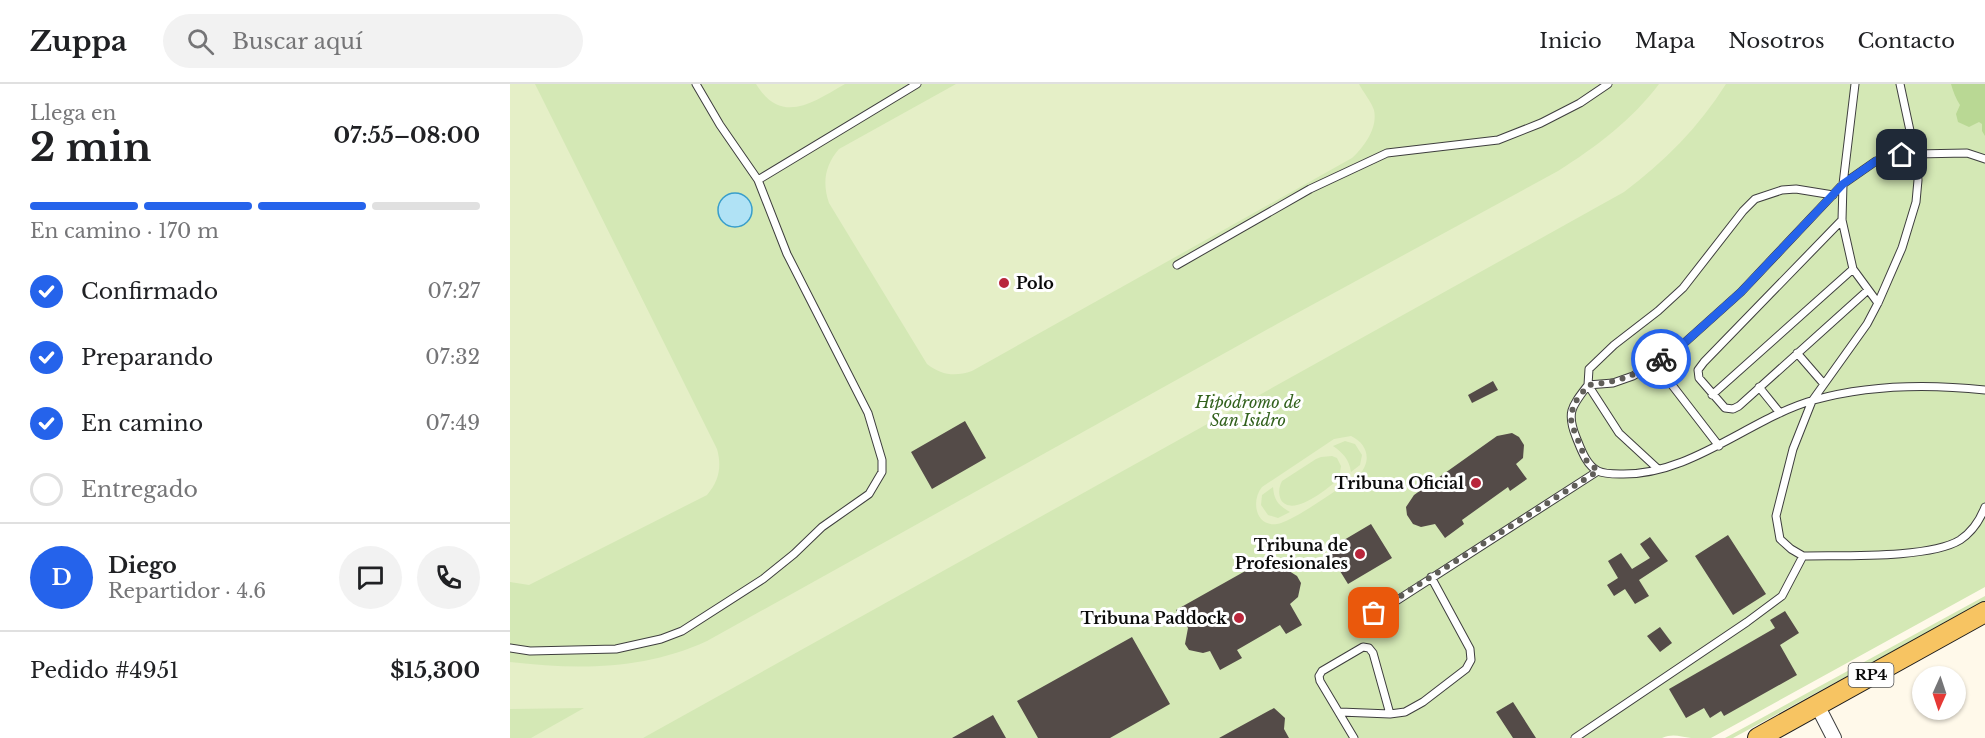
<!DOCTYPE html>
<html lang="es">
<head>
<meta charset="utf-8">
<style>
	:root { --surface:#fff; --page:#f2f2f2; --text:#202124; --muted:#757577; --line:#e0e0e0; --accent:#2563eb }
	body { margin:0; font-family:"Libre Baskerville",serif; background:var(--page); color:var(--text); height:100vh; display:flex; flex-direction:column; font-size:22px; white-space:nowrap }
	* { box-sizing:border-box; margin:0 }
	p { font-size:20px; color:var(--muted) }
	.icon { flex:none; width:33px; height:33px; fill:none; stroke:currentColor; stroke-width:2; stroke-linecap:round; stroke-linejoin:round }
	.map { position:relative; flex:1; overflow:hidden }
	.sheet { display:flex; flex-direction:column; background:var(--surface); width:510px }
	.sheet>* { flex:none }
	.needle { width:39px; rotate:183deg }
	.controls { position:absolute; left:1402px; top:582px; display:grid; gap:12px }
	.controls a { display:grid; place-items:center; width:54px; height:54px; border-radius:50%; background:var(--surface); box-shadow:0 2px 4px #0004; font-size:30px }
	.pin { position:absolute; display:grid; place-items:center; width:51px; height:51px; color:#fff; margin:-26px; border-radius:12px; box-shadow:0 3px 9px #0006 }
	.courier { position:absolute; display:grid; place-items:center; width:60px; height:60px; margin:-30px; border:4px solid #2563eb; border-radius:50%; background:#fff; color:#222; box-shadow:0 2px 8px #0007 }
	.overview em { font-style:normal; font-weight:700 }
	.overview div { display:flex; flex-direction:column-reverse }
	.overview { display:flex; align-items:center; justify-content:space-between; height:102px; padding:0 30px }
	h1 { font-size:39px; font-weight:700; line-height:45px }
	.bar { display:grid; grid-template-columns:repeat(4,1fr); gap:9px 6px; align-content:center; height:72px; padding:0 30px }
	.bar i { height:8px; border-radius:4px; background:var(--line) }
	.bar .selected { background:var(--accent) }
	.bar p { grid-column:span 4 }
	.line { display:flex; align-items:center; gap:15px; padding:0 30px; border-top:2px solid var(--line) }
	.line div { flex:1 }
	.round { display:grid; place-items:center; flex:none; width:63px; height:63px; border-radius:32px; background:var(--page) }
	ol { padding:0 30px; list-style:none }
	li { display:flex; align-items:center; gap:18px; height:66px }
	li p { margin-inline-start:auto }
	li .icon { padding:6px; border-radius:50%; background:var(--accent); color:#fff; stroke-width:4 }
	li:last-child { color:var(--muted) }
	li i { width:33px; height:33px; border:3px solid var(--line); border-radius:50% }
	header { display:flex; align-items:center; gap:36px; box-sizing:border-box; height:84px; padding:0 30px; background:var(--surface); border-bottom:2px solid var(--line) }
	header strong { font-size:28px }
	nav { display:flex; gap:33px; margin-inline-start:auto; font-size:21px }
	.search { width:420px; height:54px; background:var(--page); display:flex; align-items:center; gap:15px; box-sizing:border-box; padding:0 21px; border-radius:33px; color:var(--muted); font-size:22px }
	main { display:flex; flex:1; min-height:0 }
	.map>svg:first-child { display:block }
	.green { fill:#d4e8b5 }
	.forest { fill:#b9d894 }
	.pitch { fill:#e5efc7; fill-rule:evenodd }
	.water { fill:#b0e2f5; stroke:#389ecb; stroke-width:1.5 }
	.building { fill:#544b48 }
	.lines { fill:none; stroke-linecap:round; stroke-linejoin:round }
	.lane-casing { stroke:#3e3e3e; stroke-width:9 }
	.street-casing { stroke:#3e3e3e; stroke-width:16 }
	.primary-casing { stroke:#1c1c1c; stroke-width:22 }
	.lane { stroke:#fff; stroke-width:7 }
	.street { stroke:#fff; stroke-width:14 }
	.primary { stroke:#f7c462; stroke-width:20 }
	.done { stroke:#605e59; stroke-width:6; stroke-dasharray:0 10.8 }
	.route { stroke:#2563eb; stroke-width:8 }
	.poi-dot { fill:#b8263b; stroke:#fff; stroke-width:2 }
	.labels { text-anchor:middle; stroke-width:6; stroke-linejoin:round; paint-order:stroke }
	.shield { fill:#fff; stroke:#545454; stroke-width:1.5 }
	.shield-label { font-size:15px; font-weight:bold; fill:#0b0b0b }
	.poi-label { font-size:16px; font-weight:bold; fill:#0b0b0b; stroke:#fff; text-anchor:end }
	.park-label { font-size:16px; font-style:italic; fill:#32611d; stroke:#fff }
</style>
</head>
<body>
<header>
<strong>Zuppa</strong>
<div class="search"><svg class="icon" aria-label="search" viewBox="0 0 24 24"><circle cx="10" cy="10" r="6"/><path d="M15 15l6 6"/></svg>Buscar aquí</div>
<nav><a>Inicio</a><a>Mapa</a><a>Nosotros</a><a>Contacto</a></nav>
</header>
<main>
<section class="sheet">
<div class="overview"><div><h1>2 min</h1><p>Llega en</p></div><em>07:55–08:00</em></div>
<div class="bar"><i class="selected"></i><i class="selected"></i><i class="selected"></i><i></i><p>En camino · 170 m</p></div>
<ol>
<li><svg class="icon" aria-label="check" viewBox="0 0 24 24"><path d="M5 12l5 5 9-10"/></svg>Confirmado<p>07:27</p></li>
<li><svg class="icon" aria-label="check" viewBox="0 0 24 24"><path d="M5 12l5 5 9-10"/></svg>Preparando<p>07:32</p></li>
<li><svg class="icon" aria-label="check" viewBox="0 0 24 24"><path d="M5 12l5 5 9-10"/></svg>En camino<p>07:49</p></li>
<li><i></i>Entregado</li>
</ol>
<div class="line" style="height:108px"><b class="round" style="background:var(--accent);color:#fff">D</b><div><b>Diego</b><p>Repartidor · 4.6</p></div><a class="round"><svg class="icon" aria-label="chat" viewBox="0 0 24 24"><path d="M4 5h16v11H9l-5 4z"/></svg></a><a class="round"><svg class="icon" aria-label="phone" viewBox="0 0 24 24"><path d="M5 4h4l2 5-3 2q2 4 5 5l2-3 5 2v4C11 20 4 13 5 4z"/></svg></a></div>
<div class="line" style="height:78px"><div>Pedido #4951</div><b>$15,300</b></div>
</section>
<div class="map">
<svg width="1475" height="654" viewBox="0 0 1475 654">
	<rect width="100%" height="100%" fill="#fff9ea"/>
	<path class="green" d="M0,0H1475V503L1201,654C1195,654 1188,654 1181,654C1170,653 1164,649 1152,654H0Z
		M1475,512V517L1223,654H1215Z"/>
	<path class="forest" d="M1441,0H1475V52L1472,47V40L1469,38L1459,43L1448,38L1446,30L1450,21C1446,15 1443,7 1441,0Z"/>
	<path class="pitch" d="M0,0H25L207,365C212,383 209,397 197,411L19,501L0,498Z
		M246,0H335C303,18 272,42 246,0Z
		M446,0H849C853,8 861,17 864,26C868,44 854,63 842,74L462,287C445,293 431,291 417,280L319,119C312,99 315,81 329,65Z
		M1149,0H1216C1189,43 1154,78 1114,108L133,654H21L74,624L0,625V578C68,586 134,586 197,557L767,240L1048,87C1086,63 1122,36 1149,0Z
		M841,352C858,360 862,377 849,391C833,401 783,438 767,440C745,443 741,416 752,403L824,355ZM835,357L845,360L852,371L850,381L841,388C839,375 833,369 823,362ZM822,372L827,374L831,382L829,395C818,404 783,434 771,416C768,409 769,403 772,397L806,375L811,373ZM763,403C764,416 768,421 780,428L768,434L758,431L751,421L752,411Z"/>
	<path class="water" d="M208 126a17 17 0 1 1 34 0a17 17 0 1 1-34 0Z"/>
	<path class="building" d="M983,297L988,306L962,319L958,311Z
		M455,337L476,374L422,405L401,368Z
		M1002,349L1009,353L1014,361L1013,374L1006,380L1017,395L1000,407L998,403L952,436L954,440L935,454L925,440L911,443L903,440L897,431L896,423L904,411L987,352Z
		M861,440L882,474L838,500L817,466Z
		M1218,451L1256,510L1223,531L1185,472Z
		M1140,453L1158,477L1129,496L1139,512L1125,520L1115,505L1104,512L1097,501L1108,494L1098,477L1111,469L1122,485L1140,474L1130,460Z
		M764,471L773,486L779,487L787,492L791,499L788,513L780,520L792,541L776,550L770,541L727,566L732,574L710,586L700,567L693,569L679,566L675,560L678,544L666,526Z
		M1275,527L1289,549L1270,561L1287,591L1214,632L1211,627L1200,634L1194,624L1176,634L1159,605L1265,544L1260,536Z
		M1150,543L1162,559L1150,568L1137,552Z
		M622,553L660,620L600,654H528L507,617Z
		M1003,618L1026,654H1003L986,628Z
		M764,624L775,634L774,645L779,654H709Z
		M483,631L496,654H442Z"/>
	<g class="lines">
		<defs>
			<path id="lane" d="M1345,0L1333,100L1231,208L1172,261L1123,292L1103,299L1078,301C1062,322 1056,328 1066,353C1071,365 1076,381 1088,387C1094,390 1104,390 1110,390C1181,392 1240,334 1304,316C1358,301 1419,300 1475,306
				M1390,0L1405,70L1408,96L1406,118L1392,164L1368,219L1357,240L1302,317L1283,365L1266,432L1270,455L1281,465L1293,472C1331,471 1419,475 1450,456C1462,448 1470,436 1475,423
				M248,96L407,0
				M1332,136L1194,278L1188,286L1189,294L1215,324L1223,325L1229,322L1358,206
				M667,181L800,105L877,69L988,56L1031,39L1070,19L1098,0
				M1368,219L1343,185L1332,136L1333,100L1366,77L1379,73L1405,70L1457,69L1475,75
				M1287,269L1313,299
				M1145,279L1209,362
				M1249,303L1270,329
				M1202,311L1343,185
				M1148,385L1109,349L1078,301L1079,285L1104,261L1148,227L1173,204L1233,127L1245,115L1272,106L1286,105L1323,111
				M864,529L883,519L1088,387
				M0,564L20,567L106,565L151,555L172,547L253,495L284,470L312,443L359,410L372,388V376L358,329L277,170L248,96L210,41L186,0
				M830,628L880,630L895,628L913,618L956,585L961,576L960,565L921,493
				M844,654L810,597L809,592L812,587L853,563L859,564L863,569L880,630
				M1065,654L1237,538L1272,512L1293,472"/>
			<path id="street" d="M1307,621L1324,654"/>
			<path id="primary" d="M1248,654L1475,528"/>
		</defs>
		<use href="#lane" class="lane-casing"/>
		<use href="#street" class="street-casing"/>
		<use href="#primary" class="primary-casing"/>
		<use href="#lane" class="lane"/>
		<use href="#street" class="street"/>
		<use href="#primary" class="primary"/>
	</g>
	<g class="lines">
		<path class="done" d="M864,529L1088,387L1076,376L1061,339L1063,321L1078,301C1109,298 1125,292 1151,275"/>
		<path class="route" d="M1151,275L1172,261L1231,208L1333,100L1366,77L1392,71"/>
	</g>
	<g class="poi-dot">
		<circle cx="494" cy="199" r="6"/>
		<circle cx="966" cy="399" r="6"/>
		<circle cx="850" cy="470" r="6"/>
		<circle cx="729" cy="534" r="6"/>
	</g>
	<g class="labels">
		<rect class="shield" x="1338.5" y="579" width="45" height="24" rx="4.5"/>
		<g class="shield-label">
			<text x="1361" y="596">RP4</text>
		</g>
		<g class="poi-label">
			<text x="506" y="205" text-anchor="start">Polo</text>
			<text x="954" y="405">Tribuna Oficial</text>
			<text x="838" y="467">Tribuna de<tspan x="838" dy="18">Profesionales</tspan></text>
			<text x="717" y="540">Tribuna Paddock</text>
		</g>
		<g class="park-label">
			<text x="738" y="324">Hipódromo de<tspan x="738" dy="18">San Isidro</tspan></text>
		</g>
	</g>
</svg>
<div class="controls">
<a><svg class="needle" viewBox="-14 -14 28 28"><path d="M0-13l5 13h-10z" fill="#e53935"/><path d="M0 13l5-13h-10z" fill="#757577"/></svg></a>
</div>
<div class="pin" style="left:864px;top:529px;background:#ea580c"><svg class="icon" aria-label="bag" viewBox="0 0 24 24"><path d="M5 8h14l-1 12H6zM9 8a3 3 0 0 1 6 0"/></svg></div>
<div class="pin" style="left:1392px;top:71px;background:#1f2937"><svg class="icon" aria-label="home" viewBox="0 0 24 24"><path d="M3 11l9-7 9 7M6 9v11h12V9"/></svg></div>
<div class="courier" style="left:1151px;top:275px"><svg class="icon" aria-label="bike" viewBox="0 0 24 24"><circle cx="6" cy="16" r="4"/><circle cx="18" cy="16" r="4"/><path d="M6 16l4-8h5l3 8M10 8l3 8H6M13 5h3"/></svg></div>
</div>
</main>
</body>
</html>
